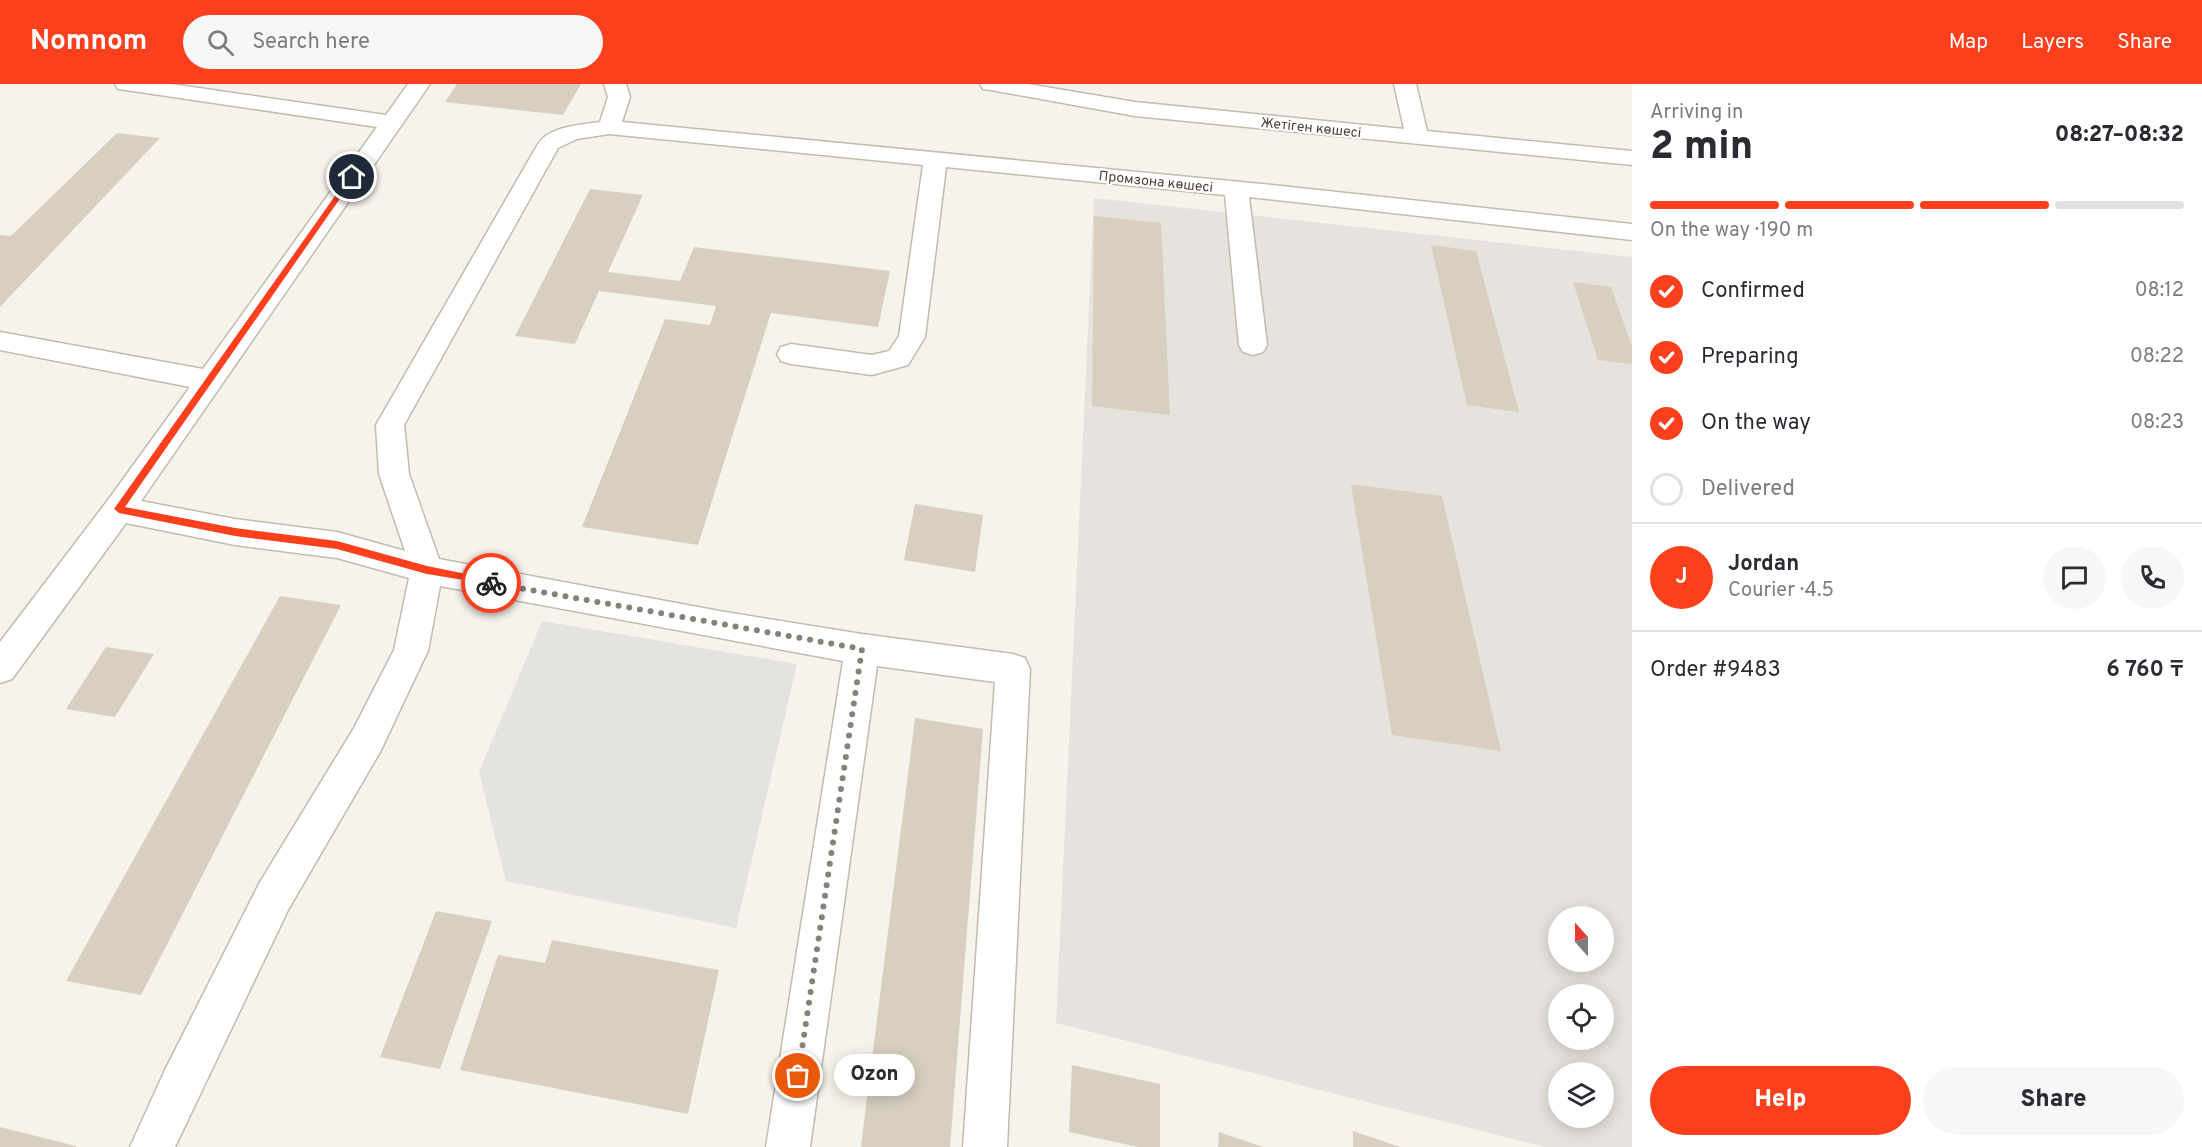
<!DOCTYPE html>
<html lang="en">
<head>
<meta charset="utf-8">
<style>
	:root { --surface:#fff; --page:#f7f7f7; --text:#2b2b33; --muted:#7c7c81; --line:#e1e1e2; --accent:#fc3f1d }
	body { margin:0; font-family:Overpass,sans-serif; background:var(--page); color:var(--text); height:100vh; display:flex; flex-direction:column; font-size:22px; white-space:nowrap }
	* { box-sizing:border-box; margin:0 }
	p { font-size:20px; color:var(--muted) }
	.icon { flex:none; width:33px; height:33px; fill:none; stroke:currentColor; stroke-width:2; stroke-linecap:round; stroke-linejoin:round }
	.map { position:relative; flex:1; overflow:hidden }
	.drawer { display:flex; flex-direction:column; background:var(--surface); width:570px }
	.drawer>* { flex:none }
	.needle { width:39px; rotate:339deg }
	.fabs { position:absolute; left:1548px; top:822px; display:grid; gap:12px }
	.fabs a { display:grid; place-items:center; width:66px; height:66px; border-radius:50%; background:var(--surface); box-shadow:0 3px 15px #0003; font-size:30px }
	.pin { position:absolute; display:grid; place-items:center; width:51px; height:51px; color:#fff; margin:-26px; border:3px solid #fff; border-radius:50%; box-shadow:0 2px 6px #0007 }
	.courier { position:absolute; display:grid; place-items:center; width:60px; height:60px; margin:-30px; border:4px solid #fc3f1d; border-radius:50%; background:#fff; color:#222; box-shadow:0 2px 8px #0007 }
	.bubble { position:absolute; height:42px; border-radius:21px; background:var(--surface); box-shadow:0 3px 15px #0003; font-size:20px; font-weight:800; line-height:42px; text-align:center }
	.head em { font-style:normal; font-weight:800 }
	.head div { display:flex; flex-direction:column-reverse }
	.head { display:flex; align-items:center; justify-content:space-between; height:102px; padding:0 18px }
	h1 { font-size:39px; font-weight:800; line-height:45px }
	.bar { display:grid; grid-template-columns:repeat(4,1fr); gap:9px 6px; align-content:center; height:72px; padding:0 18px }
	.bar i { height:8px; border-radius:4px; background:var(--line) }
	.bar .active { background:var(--accent) }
	.bar p { grid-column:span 4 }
	.line { display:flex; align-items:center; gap:15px; padding:0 18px; border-top:2px solid var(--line) }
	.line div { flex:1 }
	.round { display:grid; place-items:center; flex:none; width:63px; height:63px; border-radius:32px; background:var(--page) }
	ol { padding:0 18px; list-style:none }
	li { display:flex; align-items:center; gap:18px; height:66px }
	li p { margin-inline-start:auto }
	li .icon { padding:6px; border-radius:50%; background:var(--accent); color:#fff; stroke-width:4 }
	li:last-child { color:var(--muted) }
	li i { width:33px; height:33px; border:3px solid var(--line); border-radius:50% }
	.button { display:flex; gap:12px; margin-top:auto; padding:12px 18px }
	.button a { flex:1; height:69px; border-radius:36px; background:var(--accent); color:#fff; font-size:24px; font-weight:800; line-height:69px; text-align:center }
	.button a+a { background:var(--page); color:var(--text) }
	header { display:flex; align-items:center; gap:36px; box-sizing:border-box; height:84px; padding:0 30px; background:var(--accent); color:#fff }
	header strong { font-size:28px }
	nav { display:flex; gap:33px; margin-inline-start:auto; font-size:21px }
	.search { width:420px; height:54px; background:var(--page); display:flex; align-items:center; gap:15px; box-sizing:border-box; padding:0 21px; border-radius:33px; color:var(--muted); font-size:22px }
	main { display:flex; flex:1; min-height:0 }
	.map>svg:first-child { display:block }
	.industrial { fill:#e6e2dd; fill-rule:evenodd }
	.parking { fill:#e5e3e0 }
	.building { fill:#d8cfc1 }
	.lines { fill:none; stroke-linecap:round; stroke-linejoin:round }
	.minor-casing { stroke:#c2bbae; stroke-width:3 }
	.minor { fill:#fff; fill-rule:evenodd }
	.route { fill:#fc3f1d }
	.done { stroke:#878178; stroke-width:6; stroke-dasharray:0 10.8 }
	.labels { text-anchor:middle; stroke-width:4.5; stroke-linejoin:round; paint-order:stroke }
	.far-street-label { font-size:14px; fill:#4b4439; stroke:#fff }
</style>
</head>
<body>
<header>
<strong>Nomnom</strong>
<div class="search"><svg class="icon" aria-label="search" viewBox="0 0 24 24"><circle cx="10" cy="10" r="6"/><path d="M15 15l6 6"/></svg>Search here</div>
<nav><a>Map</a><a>Layers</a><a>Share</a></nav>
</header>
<main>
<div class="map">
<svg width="1632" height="1063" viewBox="0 0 1632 1063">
	<rect width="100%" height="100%" fill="#f6f3ec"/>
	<path class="industrial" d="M1094,114L1632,173V1063H1545L1056,939ZM1558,832H1604V878H1558ZM1558,910H1604V956H1558ZM1558,988H1604V1034H1558Z"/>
	<path class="parking" d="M542,537L797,580L736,844L506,797L479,688Z"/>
	<path class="building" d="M457,0H581L563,31L445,18Z
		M117,49L160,54L0,223V151L11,152Z
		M590,105L643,111L608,188L680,197L694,163L890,187L878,243L771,229L698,461L582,443L665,235L710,241L716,222L599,207L575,260L515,252Z
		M1094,132L1161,139L1170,331L1092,322Z
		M1431,161L1476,167L1519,328L1467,321Z
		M1573,198L1611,203L1632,262V280L1598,276Z
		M1351,400L1442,412L1501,667L1392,651Z
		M915,420L983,431L975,488L904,476Z
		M280,512L341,521L141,911L66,897Z
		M106,563L154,570L115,633L66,625Z
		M915,634L983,645L950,1063H863L861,1062Z
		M436,827L492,837L440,985L380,973Z
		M552,856L719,886L688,1030L460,986L498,871L545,879Z
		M1072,981L1160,1000V1063H1138L1069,1048Z
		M0,1043L76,1062V1063H0Z
		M1353,1047L1400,1063H1353Z
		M1219,1048L1263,1063H1218Z"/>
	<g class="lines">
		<defs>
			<path id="minor" d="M115,0H171L386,31L408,0H430L141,417L235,435L337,448L405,467L379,390L376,341L538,60C550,42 580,41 600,38L608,13L604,0H626L630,13L622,38L1272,101L1632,140V156L1249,113L1267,261L1263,268L1253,271L1243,268L1239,261L1225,111L946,83L925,253L908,281L872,291L791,280L781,277L777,270L781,263L791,260L872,271L889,267L899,252L923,81L609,50L577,55L558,64L404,341L409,390L439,475L725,528L862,550L1013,570L1025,574L1030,585L1007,1063H963L995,598L877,582L810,1063H766L843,577L440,502L428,567L423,577L380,668L288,826L175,1063H130L165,986L260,798L354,644L394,566L409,494L337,474L235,461L126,439L12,595L0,599V558L108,416L190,303L0,266V248L203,285L377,43L126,6L118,5Z
				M980,0H1028L1135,18L1404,45L1394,0H1416L1427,47L1632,67V81L1135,32L991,6L983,5Z"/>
		</defs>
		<use href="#minor" class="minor-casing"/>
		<use href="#minor" class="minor"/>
	</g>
	<path class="route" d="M349,92L355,93L125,423L235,444L337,457L427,482L491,495L496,499L494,501L427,490L337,465L235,452L119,429L114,425Z"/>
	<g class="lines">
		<path class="done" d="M491,499L862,565L798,992"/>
	</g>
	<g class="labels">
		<g class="far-street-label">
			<text transform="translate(1311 43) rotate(6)" y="5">Жетіген көшесі</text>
			<text transform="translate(1156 97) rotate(6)" y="5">Промзона көшесі</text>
		</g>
	</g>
</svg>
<div class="fabs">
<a><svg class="needle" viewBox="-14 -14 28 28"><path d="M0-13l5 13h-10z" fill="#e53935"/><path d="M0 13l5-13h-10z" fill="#7c7c81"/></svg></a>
<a><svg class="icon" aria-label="locate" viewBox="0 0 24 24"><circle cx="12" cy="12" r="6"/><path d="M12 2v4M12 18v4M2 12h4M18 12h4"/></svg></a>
<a><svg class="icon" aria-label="layers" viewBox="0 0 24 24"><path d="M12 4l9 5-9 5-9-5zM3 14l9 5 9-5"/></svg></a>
</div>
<div class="pin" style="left:798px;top:992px;background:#ea580c"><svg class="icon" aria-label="bag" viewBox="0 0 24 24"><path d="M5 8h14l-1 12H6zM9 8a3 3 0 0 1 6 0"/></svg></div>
<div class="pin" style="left:352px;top:93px;background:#1f2937"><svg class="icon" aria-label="home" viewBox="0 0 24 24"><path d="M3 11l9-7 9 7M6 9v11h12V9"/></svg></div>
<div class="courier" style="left:491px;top:499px"><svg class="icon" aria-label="bike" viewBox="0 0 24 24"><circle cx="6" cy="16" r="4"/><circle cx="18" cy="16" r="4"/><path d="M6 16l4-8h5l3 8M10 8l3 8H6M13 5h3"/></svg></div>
<div class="bubble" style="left:834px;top:970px;width:81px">Ozon</div>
</div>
<section class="drawer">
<div class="head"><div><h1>2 min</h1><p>Arriving in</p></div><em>08:27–08:32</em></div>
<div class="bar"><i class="active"></i><i class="active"></i><i class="active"></i><i></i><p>On the way · 190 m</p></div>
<ol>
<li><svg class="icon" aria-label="check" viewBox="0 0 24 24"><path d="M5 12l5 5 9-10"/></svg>Confirmed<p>08:12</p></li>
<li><svg class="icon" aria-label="check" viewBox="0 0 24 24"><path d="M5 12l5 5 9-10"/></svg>Preparing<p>08:22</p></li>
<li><svg class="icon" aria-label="check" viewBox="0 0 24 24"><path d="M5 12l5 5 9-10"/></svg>On the way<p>08:23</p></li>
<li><i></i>Delivered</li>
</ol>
<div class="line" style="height:108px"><b class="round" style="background:var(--accent);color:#fff">J</b><div><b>Jordan</b><p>Courier · 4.5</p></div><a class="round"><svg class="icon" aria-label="chat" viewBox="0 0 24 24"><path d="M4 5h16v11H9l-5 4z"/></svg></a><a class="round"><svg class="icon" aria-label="phone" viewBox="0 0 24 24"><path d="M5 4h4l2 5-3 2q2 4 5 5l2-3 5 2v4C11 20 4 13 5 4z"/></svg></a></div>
<div class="line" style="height:78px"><div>Order #9483</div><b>6 760 ₸</b></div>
<div class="button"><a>Help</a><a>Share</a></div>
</section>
</main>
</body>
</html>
